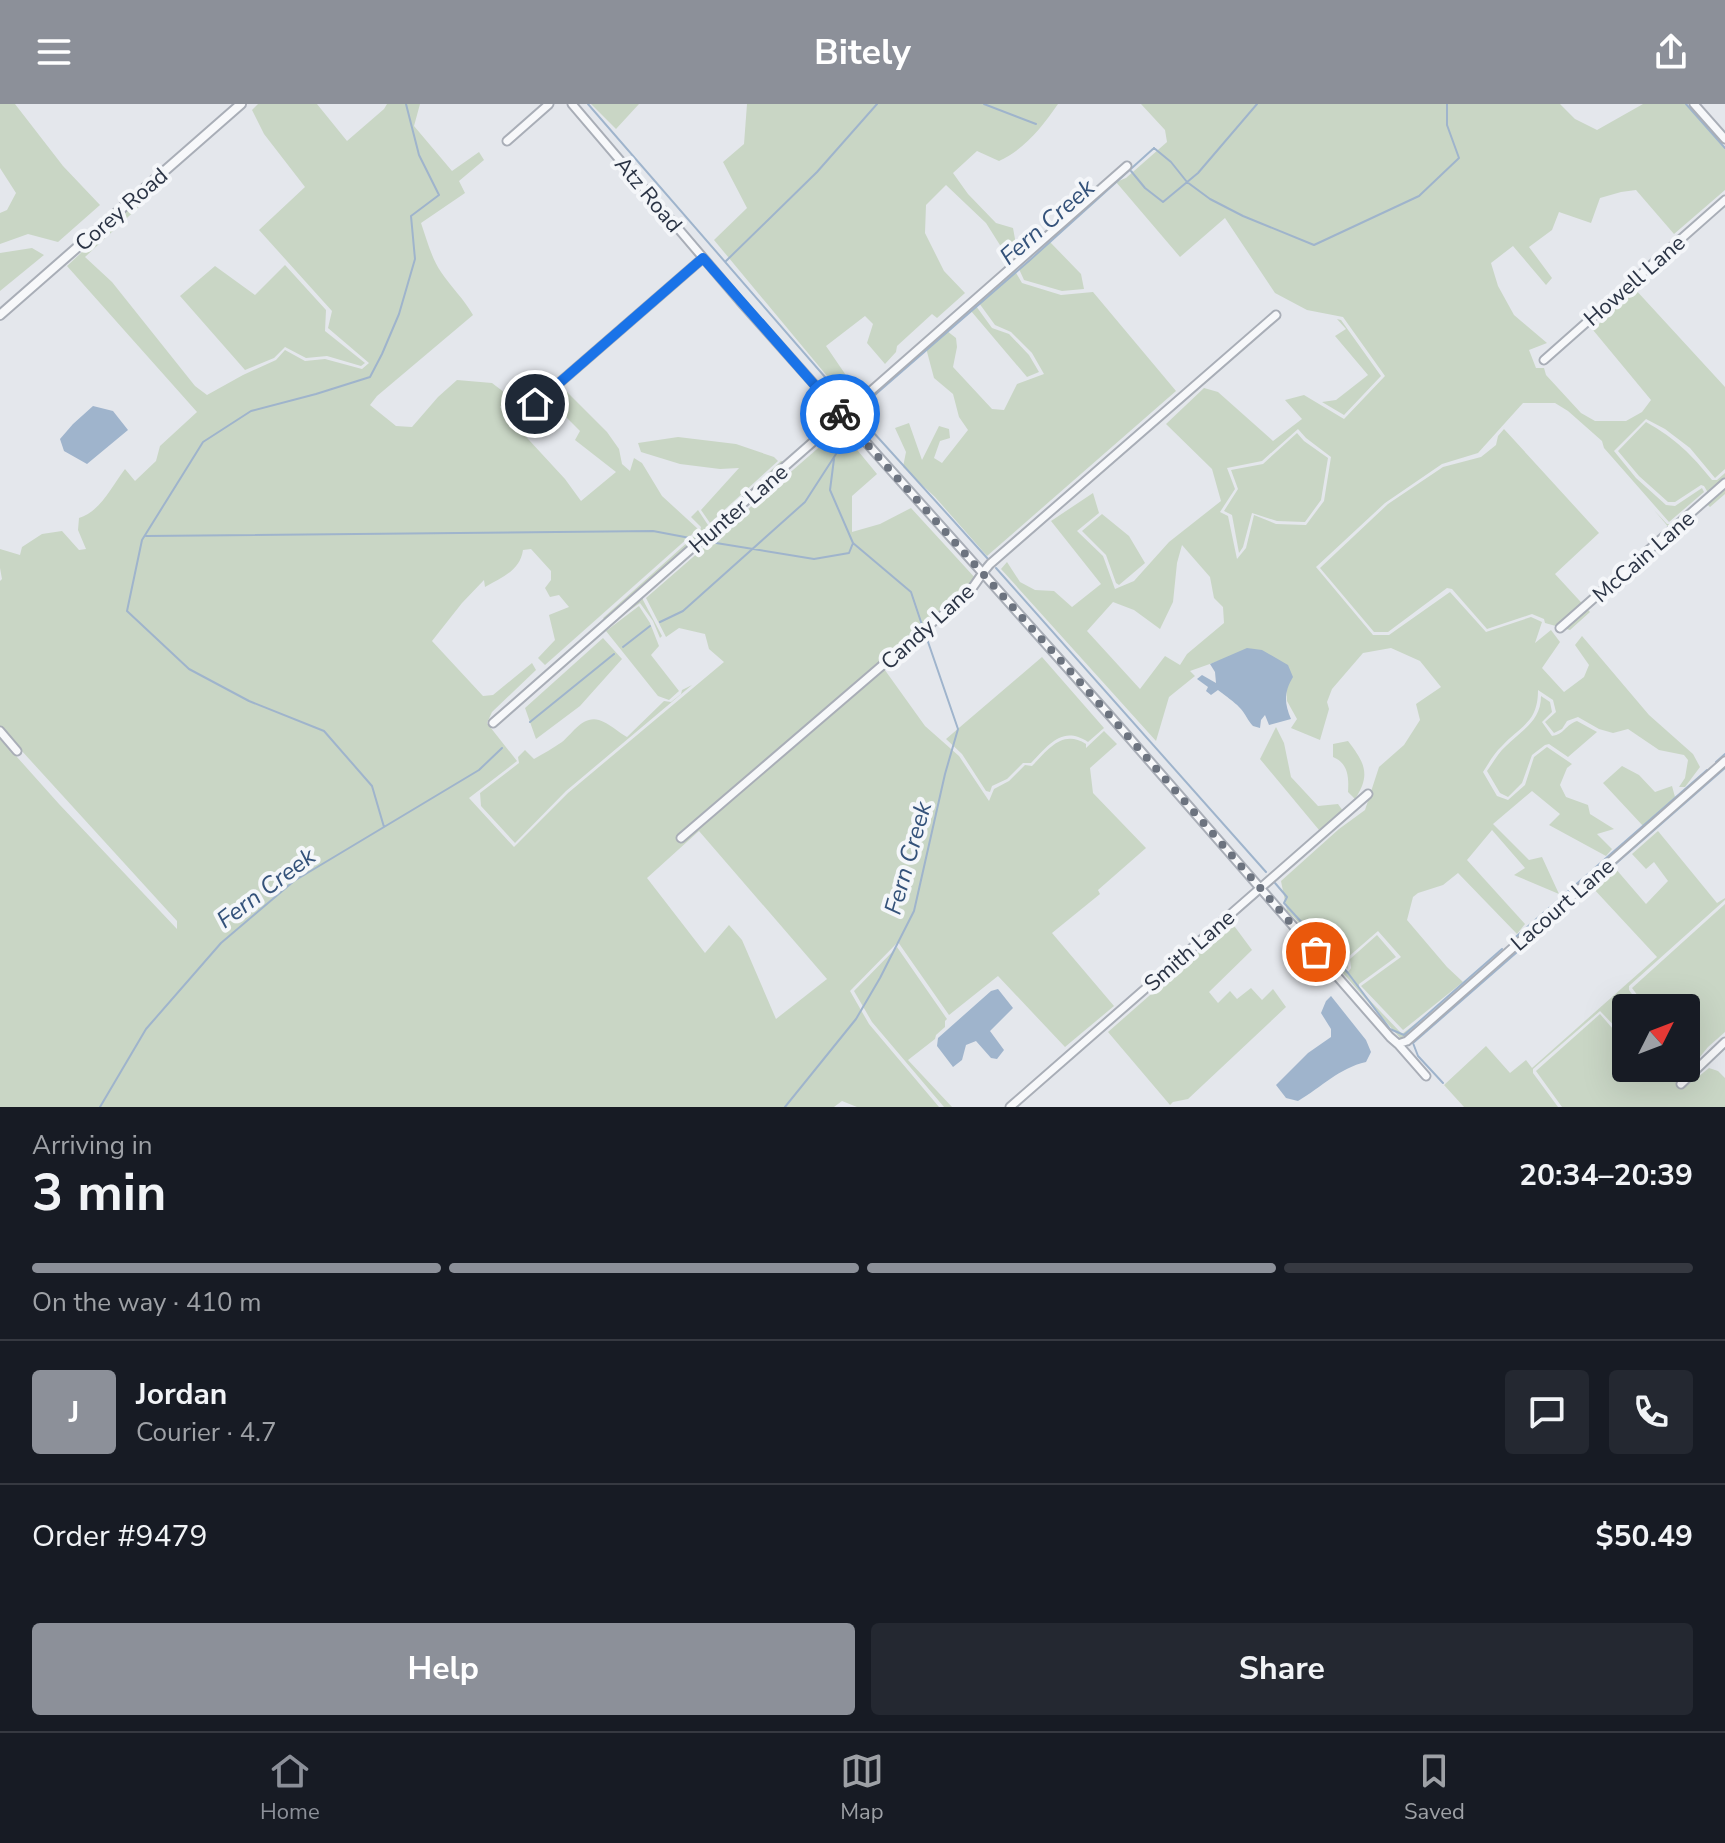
<!DOCTYPE html>
<html lang="en">
<head>
<meta charset="utf-8">
<style>
	:root { --surface:#171b24; --page:#242831; --text:#f1f3f6; --muted:#9ea1a6; --line:#363941; --accent:#8c9099 }
	body { margin:0; font-family:"Nunito Sans",sans-serif; background:var(--page); color:var(--text); height:100vh; display:flex; flex-direction:column; font-size:30px; white-space:nowrap }
	* { box-sizing:border-box; margin:0 }
	p { font-size:26px; color:var(--muted) }
	.icon { flex:none; width:44px; height:44px; fill:none; stroke:currentColor; stroke-width:2; stroke-linecap:round; stroke-linejoin:round }
	.map { position:relative; height:1003px; overflow:hidden }
	.side { display:flex; flex-direction:column; background:var(--surface); flex:1 }
	.side>* { flex:none }
	.needle { width:52px; rotate:48deg }
	.fabs { position:absolute; left:1612px; top:890px; display:grid; gap:16px }
	.fabs a { display:grid; place-items:center; width:88px; height:88px; border-radius:8px; background:var(--surface); box-shadow:0 8px 32px #0002; font-size:40px }
	.pin { position:absolute; display:grid; place-items:center; width:68px; height:68px; color:#fff; margin:-34px; border:4px solid #fff; border-radius:50%; box-shadow:0 2px 8px #0007 }
	.courier { position:absolute; display:grid; place-items:center; width:80px; height:80px; margin:-40px; border:6px solid #1a73e8; border-radius:50%; background:#fff; color:#222; box-shadow:0 2px 10px #0007 }
	.head em { font-style:normal; font-weight:700 }
	.head div { display:flex; flex-direction:column-reverse }
	.head { display:flex; align-items:center; justify-content:space-between; height:136px; padding:0 32px }
	h1 { font-size:52px; font-weight:700; line-height:60px }
	.bar { display:grid; grid-template-columns:repeat(4,1fr); gap:12px 8px; align-content:center; height:96px; padding:0 32px }
	.bar i { height:10px; border-radius:6px; background:var(--line) }
	.bar .selected { background:var(--accent) }
	.bar p { grid-column:span 4 }
	.line { display:flex; align-items:center; gap:20px; padding:0 32px; border-top:2px solid var(--line) }
	.line div { flex:1 }
	.round { display:grid; place-items:center; flex:none; width:84px; height:84px; border-radius:8px; background:var(--page) }
	.button { display:flex; gap:16px; margin-top:auto; padding:16px 32px }
	.button a { flex:1; height:92px; border-radius:8px; background:var(--accent); color:#fff; font-size:32px; font-weight:700; line-height:92px; text-align:center }
	.button a+a { background:var(--page); color:var(--text) }
	header { display:flex; justify-content:space-between; align-items:center; height:104px; padding:0 32px; background:var(--accent); color:#fff; font-size:36px; font-weight:700 }
	.dock { display:flex; justify-content:space-around; align-items:center; height:112px; border-top:2px solid var(--line); background:var(--surface); font-size:22px; color:var(--muted) }
	.dock a { display:grid; justify-items:center; gap:4px }
	.dock .selected { color:var(--accent) }
	.map>svg:first-child { display:block }
	.green { fill:#c9d6c5; fill-rule:evenodd }
	.water { fill:#9fb4cc }
	.lines { fill:none; stroke-linecap:round; stroke-linejoin:round }
	.stream { stroke:#9fb4cc; stroke-width:2 }
	.minor-casing { stroke:#a9aeb7; stroke-width:11 }
	.tertiary-casing { stroke:#a9aeb7; stroke-width:12 }
	.minor { stroke:#f7f8fa; stroke-width:7 }
	.tertiary { stroke:#f7f8fa; stroke-width:8 }
	.done { stroke:#6c737f; stroke-width:8; stroke-dasharray:0 14.4 }
	.route { stroke:#1a73e8; stroke-width:10 }
	.labels { text-anchor:middle; stroke-width:8; stroke-linejoin:round; paint-order:stroke }
	.street-label { font-size:22px; fill:#2b3445; stroke:#f4f6f9 }
	.water-label { font-size:24px; font-style:italic; fill:#34527a; stroke:#f4f6f9 }
</style>
</head>
<body>
<header><svg class="icon" aria-label="menu" viewBox="0 0 24 24"><path d="M4 6h16M4 12h16M4 18h16"/></svg>Bitely<svg class="icon" aria-label="share" viewBox="0 0 24 24"><path d="M12 15V3M7 8l5-5 5 5M5 13v7h14v-7"/></svg></header>
<div class="map">
<svg width="1725" height="1003" viewBox="0 0 1725 1003">
	<rect width="100%" height="100%" fill="#e4e7ec"/>
	<path class="green" d="M0,0H15L63,62L100,101L58,138L28,130L0,140V109L7,106L16,89L0,64Z
		M258,0H317L347,37L384,5L387,0H420L414,22L452,67L479,48L484,56L459,77L465,89L421,119C427,136 431,153 441,168C451,183 464,195 473,211L377,292L370,301L396,322L412,323L438,293L457,276L492,279L509,292L500,303L506,311L565,375L581,397L616,368L575,336L580,327L551,298L566,287L607,328L619,345L622,360L630,367L634,354L642,359L662,392L698,425L545,561L538,554L555,536L549,511L569,503L559,491L550,493L545,484L551,476V467L531,445L523,446C520,467 502,473 485,483L484,476L462,499L432,537L483,592L493,591L532,559L536,566L492,608L487,619L517,657L469,694L514,743L568,689L724,558L709,545L705,530L679,524L666,533L646,494L840,325L877,370L852,392V428L880,420L911,404L977,476L969,489L882,562L925,622L959,652L989,697L994,685L1009,677L1025,661L1032,662C1048,646 1062,625 1086,640V644L1104,627L1117,640L1090,664L1093,689L1146,744L1098,786L1100,790L1052,829L1114,902L1065,943L998,872L949,911L898,838L850,887L869,920L939,1003H857L842,997L834,1003H0V634L59,700L177,825V817L0,623V477L2,475L0,464V445L20,451L22,443L42,430L62,427L79,446L86,445L78,426L79,414C100,408 112,382 125,365L135,377L156,357L160,342L197,308L67,162L141,93L142,100L85,153L112,178L195,282L207,291L243,271L276,256L285,246L305,257L325,255L362,265L369,259L328,224L332,207L259,126L305,83L264,30L252,6ZM699,727L827,875L776,915L742,836L729,821L705,849L647,774Z
		M591,0H639L616,25Z
		M747,0H1058C1042,23 1025,45 999,57L977,47L953,69L968,90L996,119L1013,124L1017,146L1005,149L986,119L946,81L926,101L925,129L944,167L965,189L937,214L932,210L897,242L896,248L885,260L867,239L873,220L865,212L826,242L856,286L847,296L714,136L747,104L723,58L744,40Z
		M1141,0H1560L1575,15L1597,26L1643,0H1686L1725,44V86L1674,130L1636,86L1621,88L1600,94L1591,119L1559,108L1552,126L1529,143L1552,174L1546,181L1513,142L1491,159L1498,182L1514,211L1547,239L1529,246L1536,264H1544L1546,271L1581,309L1595,317H1626L1642,308L1651,296L1593,226L1634,184L1725,283V365L1715,374L1690,344L1665,325L1646,315L1614,347L1636,374L1666,401L1675,402L1702,384L1704,388L1669,418L1604,344L1602,337L1568,307L1555,299H1523L1478,349L1442,360L1385,399L1316,463L1373,531H1389L1450,488L1486,528L1531,513L1542,518L1535,539L1551,526L1560,538L1542,564L1564,588L1584,573L1589,561L1575,541L1582,532L1649,611L1693,650L1700,663L1685,683H1679L1685,674L1688,656L1684,651L1659,646L1628,625L1613,629L1599,625L1578,613L1567,617L1562,625L1554,629L1545,618L1556,608L1553,596L1538,586C1538,619 1521,621 1502,642C1494,649 1489,659 1483,668L1497,692L1508,696L1525,681L1534,653L1547,643L1572,660L1567,664L1560,681L1566,693L1588,701L1590,710L1614,725L1597,730L1612,745L1606,752L1549,721L1560,710L1532,687L1493,720L1529,756L1542,753L1559,790L1514,771L1525,764L1492,726L1467,756L1525,820L1517,830L1458,769L1443,781L1418,789L1413,793L1407,816L1447,863L1463,878L1403,926L1361,882L1401,853L1378,827L1347,854L1348,865L1287,807L1281,777L1339,725L1365,706L1379,663L1404,641L1420,616L1416,600L1441,583L1420,557L1391,544L1363,549L1332,585L1327,598L1329,605L1320,636L1291,624L1297,615L1287,597L1286,583L1221,556L1190,567L1195,572L1169,593L1156,637L1001,465L1007,458L1020,478L1035,486L1054,487L1072,503L1101,480L1051,417L1093,389L1099,409L1077,427L1103,452L1115,485L1134,477L1169,438L1221,397L1212,365L1166,320L1204,284L1218,288L1273,337L1302,315L1285,296L1304,291L1344,315L1385,272L1343,213L1307,206L1275,189L1225,114L1180,153L1116,78L1126,74L1167,38L1165,26ZM1298,325L1306,334L1331,353L1324,397L1306,421L1276,420L1254,411L1246,444L1237,455L1228,412L1220,408L1235,385L1227,364L1262,357ZM1182,441L1210,473L1214,494L1223,503L1224,519L1187,550L1180,561L1165,552L1140,585L1087,527L1113,498L1134,506L1160,525L1173,498L1177,459Z
		M1050,138L1081,170L1084,185L1062,187L1024,176L1019,165Z
		M32,144L44,151L0,187V149Z
		M285,161L326,206L325,227L365,259L361,262L327,252L306,254L285,243L274,254L245,266L180,192L215,162L255,191Z
		M1015,167L1022,179L1061,191L1093,188L1176,287L987,452L935,393L903,363L906,348L895,324L909,319L922,356L939,322L949,325L950,334L940,337L934,354L942,359L968,326L959,313L953,290L934,274L926,244L947,227L956,234L957,243L953,263L992,305L1004,306L1017,280L1044,270L1032,249L1011,228L995,221L979,199Z
		M976,202L992,224L1009,230L1029,251L1039,268L1027,273L971,207Z
		M1337,215L1341,216L1381,272L1344,311L1322,298L1336,296L1368,271L1335,232L1346,225Z
		M1646,318C1676,335 1691,350 1712,376H1717L1725,369V390L1710,403L1704,397L1671,426L1654,406L1667,420H1671L1707,390V387L1704,382L1701,381L1675,398H1668L1639,372L1618,347Z
		M1504,325L1599,429L1555,470L1590,508L1570,526L1545,519L1544,515L1532,510L1487,525L1452,485L1447,484L1388,528H1374L1320,464L1388,400L1443,363L1481,353L1496,341L1498,332Z
		M1297,329L1304,337L1328,354L1321,396L1305,418L1277,417L1252,409L1243,443L1239,449L1232,411L1224,407L1238,385L1231,366L1263,360Z
		M678,333L736,340L774,353L778,357L710,419L701,406L739,364L720,365L680,360L641,348L638,339Z
		M781,357L795,360L643,493V496L662,532L660,534L653,517L640,499L609,521L603,514L700,427L701,423L691,413L698,406L708,421L711,422Z
		M1102,410L1129,432L1145,459L1119,481L1116,479L1106,451L1082,427Z
		M639,502L650,519L659,542L651,551L679,587L669,596L658,592L606,527Z
		M603,534L622,555L580,602L536,635L525,604Z
		M1042,553L1104,624L1088,638C1062,621 1049,641 1031,659H1023L1007,675L992,682L990,688L986,687L962,650L946,635Z
		M692,581L566,687L515,739L481,702L480,689L519,659L518,653L525,646L534,655C543,650 553,644 562,638C572,630 583,611 599,616C609,619 618,628 627,633L664,597L671,598L681,590L682,586Z
		M1541,592L1550,598L1552,608L1542,618L1552,632C1565,630 1565,621 1577,617L1597,628L1568,653L1549,640L1545,641L1532,651L1522,679L1508,693L1500,689L1487,667C1493,659 1498,649 1506,642C1522,626 1541,617 1541,592Z
		M1276,623L1284,639L1291,673L1318,702L1338,700L1343,707L1319,726L1260,655Z
		M1348,637C1365,659 1371,671 1355,695L1348,688C1349,673 1348,659 1333,653V640Z
		M1622,662L1639,671L1655,688L1672,682L1675,693L1644,723L1603,679Z
		M1658,727L1717,799L1725,794V796L1629,882V886L1642,904H1626V934L1600,907L1533,965V969L1558,1003H1464L1444,981L1486,942L1510,969L1526,956L1532,964L1657,853L1592,783L1615,764L1646,800L1668,777L1654,758L1646,765L1632,750Z
		M1725,800V928L1708,943L1690,965L1686,962V904H1647L1632,884Z
		M1232,819L1252,846L1209,888L1218,899L1230,887L1237,895L1251,884L1262,896L1273,885L1286,903L1188,995L1173,998L1170,1001L1108,928Z
		M1377,831L1396,853L1359,880V885L1402,930L1432,907L1401,935L1321,844L1348,868L1351,864L1350,855Z
		M897,843L947,915L945,917V923L936,931L935,935L908,956L952,1003H944L872,918L854,887Z
		M1600,910L1626,940V964H1647L1653,971C1667,962 1674,961 1687,971L1688,968L1691,967L1710,945L1725,933V944L1690,975L1693,977L1709,964L1718,967L1725,974V1003H1562L1536,967Z"/>
	<path class="water" d="M93,302L113,307L128,326L87,360L64,347L60,335L73,320Z
		M1247,544L1262,546L1288,561L1293,573C1284,588 1284,599 1291,615L1269,621L1265,611L1261,616L1260,624L1253,622C1248,617 1245,609 1240,604C1237,600 1222,589 1218,586L1211,591L1206,587L1208,583L1197,575L1202,571L1216,579L1215,568L1210,560Z
		M998,885L1013,904L990,927L1004,946L997,955L991,954L976,937L966,941L962,956L953,963L937,942L938,934L991,887Z
		M1331,892L1366,936L1371,948L1366,958C1339,964 1322,983 1298,997L1286,994L1276,981L1308,949L1331,933V925L1321,909L1326,897Z"/>
	<g class="lines">
		<path class="stream" d="M588,0L845,296
			M984,0L1036,20
			M1686,0L1725,44
			M1154,44L1171,58L1187,78L1210,95L1243,112L1314,141L1419,92L1459,54L1447,21V0
			M1131,67L1145,84L1163,98L1198,69L1257,0
			M726,157L817,68L877,0
			M854,307L988,455
			M854,316L861,303L1030,156L1154,44
			M834,355L830,386L853,439L911,488L922,521
			M146,432L653,427L690,434
			M710,438L814,455L849,449L853,439
			M996,464L1266,768
			M660,518L683,507L805,398L836,350L848,327
			M623,543L650,522
			M530,618L614,550
			M1716,658L1725,650
			M384,723L372,682L324,627L249,597L189,565L127,507L142,436L203,338L251,307L316,290L370,273L382,250L399,210L415,155L411,112L439,91L419,51L406,0
			M1275,779L1287,793L1284,799L1348,869L1390,925L1404,931L1502,845
			M1564,805L1725,664
			M1548,820L1556,813
			M1510,838L1707,666
			M1443,979L1418,952L1413,939L1540,828
			M100,1003L146,925L221,839L294,777L479,666L502,644
			M785,1003L856,915L880,874L914,807L945,670L958,625L926,532"/>
		<defs>
			<path id="minor" d="M572,0L740,197L1112,614L1390,933L1398,940L1426,972
				M1694,0L1725,35
				M507,37L549,0
				M1544,256L1725,96
				M520,313L703,154
				M1560,524L1725,379
				M493,619L1127,62
				M0,627L17,647
				M681,734L934,517C947,508 960,500 970,487C977,478 982,469 990,460L1276,211
				M1398,940L1407,937L1725,657
				M1681,980L1725,938
				M1010,1003L1368,690"/>
			<path id="tertiary" d="M0,211L241,0"/>
		</defs>
		<use href="#minor" class="minor-casing"/>
		<use href="#tertiary" class="tertiary-casing"/>
		<use href="#minor" class="minor"/>
		<use href="#tertiary" class="tertiary"/>
	</g>
	<g class="lines">
		<path class="done" d="M840,310L1112,614L1316,848"/>
		<path class="route" d="M535,300L703,154L840,310"/>
	</g>
	<g class="labels">
		<g class="street-label">
			<text transform="translate(649 90) rotate(50)" y="8">Atz Road</text>
			<text transform="translate(121 105) rotate(-41)" y="8">Corey Road</text>
			<text transform="translate(1634 176) rotate(-41)" y="8">Howell Lane</text>
			<text transform="translate(738 404) rotate(-41)" y="8">Hunter Lane</text>
			<text transform="translate(1643 452) rotate(-41)" y="8">McCain Lane</text>
			<text transform="translate(927 522) rotate(-42)" y="8">Candy Lane</text>
			<text transform="translate(1562 800) rotate(-41)" y="8">Lacourt Lane</text>
			<text transform="translate(1189 846) rotate(-41)" y="8">Smith Lane</text>
		</g>
		<g class="water-label">
			<text transform="translate(1047 118) rotate(-41)" y="8">Fern Creek</text>
			<text transform="translate(908 754) rotate(-74)" y="8">Fern Creek</text>
			<text transform="translate(266 784) rotate(-37)" y="8">Fern Creek</text>
		</g>
	</g>
</svg>
<div class="fabs">
<a><svg class="needle" viewBox="-14 -14 28 28"><path d="M0-13l5 13h-10z" fill="#e53935"/><path d="M0 13l5-13h-10z" fill="#9ea1a6"/></svg></a>
</div>
<div class="pin" style="left:1316px;top:848px;background:#ea580c"><svg class="icon" aria-label="bag" viewBox="0 0 24 24"><path d="M5 8h14l-1 12H6zM9 8a3 3 0 0 1 6 0"/></svg></div>
<div class="pin" style="left:535px;top:300px;background:#1f2937"><svg class="icon" aria-label="home" viewBox="0 0 24 24"><path d="M3 11l9-7 9 7M6 9v11h12V9"/></svg></div>
<div class="courier" style="left:840px;top:310px"><svg class="icon" aria-label="bike" viewBox="0 0 24 24"><circle cx="6" cy="16" r="4"/><circle cx="18" cy="16" r="4"/><path d="M6 16l4-8h5l3 8M10 8l3 8H6M13 5h3"/></svg></div>
</div>
<section class="side">
<div class="head"><div><h1>3 min</h1><p>Arriving in</p></div><em>20:34–20:39</em></div>
<div class="bar"><i class="selected"></i><i class="selected"></i><i class="selected"></i><i></i><p>On the way · 410 m</p></div>
<div class="line" style="height:144px"><b class="round" style="background:var(--accent);color:#fff">J</b><div><b>Jordan</b><p>Courier · 4.7</p></div><a class="round"><svg class="icon" aria-label="chat" viewBox="0 0 24 24"><path d="M4 5h16v11H9l-5 4z"/></svg></a><a class="round"><svg class="icon" aria-label="phone" viewBox="0 0 24 24"><path d="M5 4h4l2 5-3 2q2 4 5 5l2-3 5 2v4C11 20 4 13 5 4z"/></svg></a></div>
<div class="line" style="height:104px"><div>Order #9479</div><b>$50.49</b></div>
<div class="button"><a>Help</a><a>Share</a></div>
</section>
<nav class="dock">
<a class="selected"><svg class="icon" aria-label="home" viewBox="0 0 24 24"><path d="M3 11l9-7 9 7M6 9v11h12V9"/></svg>Home</a>
<a><svg class="icon" aria-label="map" viewBox="0 0 24 24"><path d="M3 6l6-2 6 2 6-2v14l-6 2-6-2-6 2zM9 4v14M15 6v14"/></svg>Map</a>
<a><svg class="icon" aria-label="saved" viewBox="0 0 24 24"><path d="M7 4h10v16l-5-4-5 4z"/></svg>Saved</a>
</nav>
</body>
</html>
